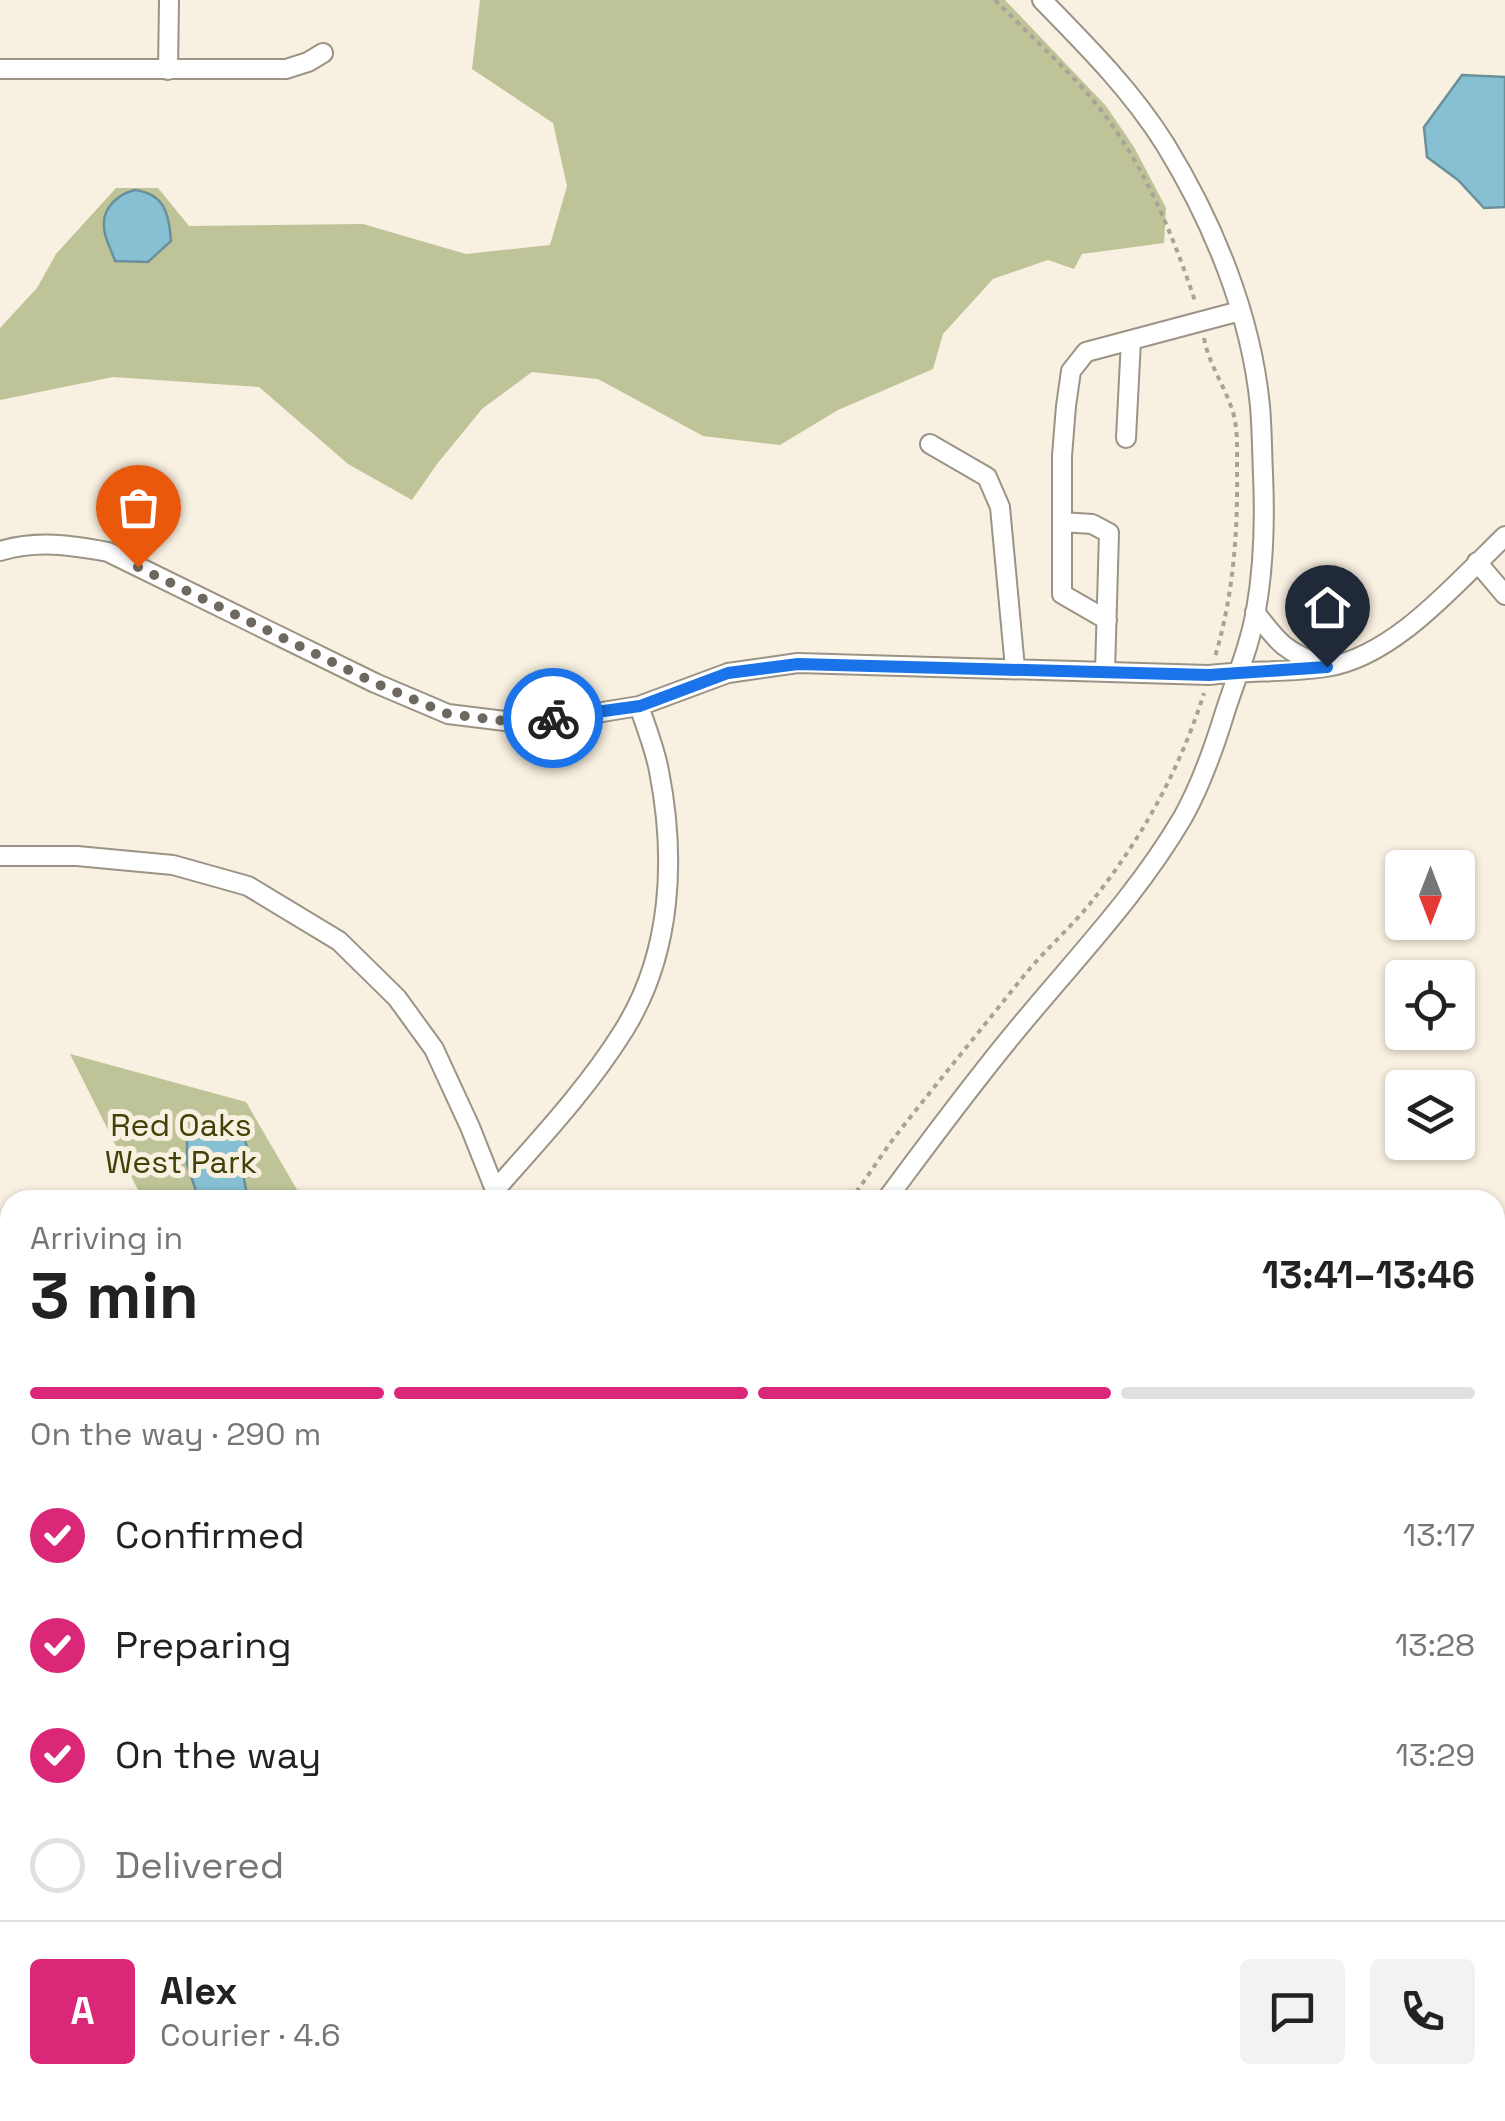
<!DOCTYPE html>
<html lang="en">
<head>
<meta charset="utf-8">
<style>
	:root { --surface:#fff; --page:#f2f2f2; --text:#222; --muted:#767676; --line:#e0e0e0; --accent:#db2777 }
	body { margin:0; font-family:"Space Grotesk",sans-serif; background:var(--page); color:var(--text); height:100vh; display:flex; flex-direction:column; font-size:38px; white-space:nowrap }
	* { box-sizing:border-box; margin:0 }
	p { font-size:32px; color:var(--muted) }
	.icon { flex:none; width:55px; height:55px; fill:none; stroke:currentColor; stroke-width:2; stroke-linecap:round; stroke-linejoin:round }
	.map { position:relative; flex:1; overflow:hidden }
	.details { position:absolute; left:0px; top:1190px; width:1505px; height:932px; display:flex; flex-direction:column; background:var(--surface); border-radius:30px 30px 0 0; box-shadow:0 2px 8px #0004 }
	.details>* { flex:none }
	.needle { width:65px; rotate:180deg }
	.tools { position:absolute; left:1385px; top:850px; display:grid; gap:20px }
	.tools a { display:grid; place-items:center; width:90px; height:90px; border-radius:10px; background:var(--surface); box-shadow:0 2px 8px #0004; font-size:50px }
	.pin { position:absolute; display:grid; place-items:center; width:85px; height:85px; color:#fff; margin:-102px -42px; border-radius:50% 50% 50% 0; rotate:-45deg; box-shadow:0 0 10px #0007 }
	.pin .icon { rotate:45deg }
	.courier { position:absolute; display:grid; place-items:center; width:100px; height:100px; margin:-50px; border:8px solid #1a73e8; border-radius:50%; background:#fff; color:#222; box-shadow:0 2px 12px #0007 }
	.head em { font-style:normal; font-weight:800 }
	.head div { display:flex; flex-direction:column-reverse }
	.head { display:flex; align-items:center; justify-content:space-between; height:170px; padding:0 30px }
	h1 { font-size:65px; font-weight:800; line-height:75px }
	.bar { display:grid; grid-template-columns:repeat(4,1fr); gap:15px 10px; align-content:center; height:120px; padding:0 30px }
	.bar i { height:12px; border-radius:8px; background:var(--line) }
	.bar .current { background:var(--accent) }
	.bar p { grid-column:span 4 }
	.line { display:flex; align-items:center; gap:25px; padding:0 30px; border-top:2px solid var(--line) }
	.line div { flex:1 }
	.round { display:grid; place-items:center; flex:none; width:105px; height:105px; border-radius:10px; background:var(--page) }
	ol { padding:0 30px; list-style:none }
	li { display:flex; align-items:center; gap:30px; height:110px }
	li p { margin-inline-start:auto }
	li .icon { padding:10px; border-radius:50%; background:var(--accent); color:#fff; stroke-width:4 }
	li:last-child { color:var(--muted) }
	li i { width:55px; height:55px; border:5px solid var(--line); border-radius:50% }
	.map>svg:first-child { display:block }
	.green { fill:#bfc398 }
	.water { fill:#87c0d2; stroke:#69909b; stroke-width:2.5 }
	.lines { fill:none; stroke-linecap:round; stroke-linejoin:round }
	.stream { stroke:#69909b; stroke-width:5 }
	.minor-casing { stroke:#9b9385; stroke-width:22 }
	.path { stroke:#a9a397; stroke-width:4; stroke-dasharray:5 5; stroke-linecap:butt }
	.minor { stroke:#fff; stroke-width:18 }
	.done { stroke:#6e6960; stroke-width:10; stroke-dasharray:0 18 }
	.route { stroke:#1a73e8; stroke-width:12 }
	.labels { text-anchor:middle; stroke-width:10; stroke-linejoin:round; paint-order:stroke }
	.park-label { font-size:32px; fill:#414208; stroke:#f8f0e0 }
</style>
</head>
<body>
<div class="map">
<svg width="1505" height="2121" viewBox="0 0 1505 2121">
	<rect width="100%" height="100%" fill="#f8f0e0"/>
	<path class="green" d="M480,0H1005L1106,106L1134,147L1166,208L1164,243L1082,254L1074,269L1048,260L993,279L943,334L933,369L838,410L780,445L703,436L598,379L532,372L482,409L437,464L412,500L348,464L259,387L113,377L0,400V328L37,288L56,254L116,188H158L189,226L363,224L466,254L550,245L567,186L553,123L472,69Z
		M70,1054L246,1102L303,1200H143Z
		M1505,1241V1446H1495V1242Z
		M1036,2113V2121H794V2113Z"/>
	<path class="water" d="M1462,75L1505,77V207L1484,208L1458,180L1427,157L1424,127Z
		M135,190C165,194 169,214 171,241L148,262L115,261C112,251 104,238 104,227C102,208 118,194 135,190Z
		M220,1123L241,1127L248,1150L242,1169L248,1200H199L187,1164V1140L202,1129Z"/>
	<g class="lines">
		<path class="stream" d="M1495,1455H1505
			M1495,1985H1505"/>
		<defs>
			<path id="minor" d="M0,69H286L308,62L323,53
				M168,70L169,0
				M1126,438L1131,340
				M930,444L987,477L1000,507L1015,668
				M1062,522L1092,524L1109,533L1105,672
				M0,551C37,540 71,545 108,552L375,683L448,714L513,722L578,716L639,706L728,673L798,663L1209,675C1248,670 1287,673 1326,667C1394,657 1456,583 1505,536
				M1477,562L1505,595
				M1255,612C1278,643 1286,652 1322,665
				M1107,620L1062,594V456L1066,406L1071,371L1086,352L1240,311
				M0,856H77L173,865L248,886L339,941L397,998L434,1049L470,1127L499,1200
				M495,1190C540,1139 588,1088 624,1030C672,953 676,858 659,771C655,749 646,727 639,706
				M886,1200C930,1141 973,1082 1020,1026C1077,957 1138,894 1183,817C1202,783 1214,748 1225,712C1236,678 1250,645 1256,610C1264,565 1265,520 1263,474C1262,452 1262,429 1260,406C1251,314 1213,222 1165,144C1131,90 1086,45 1042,0
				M0,1248L10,1263
				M0,1533L10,1524
				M0,2025L10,2036
				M66,2121L74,2112
				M501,2121L510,2112
				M661,2121V2112"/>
		</defs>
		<use href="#minor" class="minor-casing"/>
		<path class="path" d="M995,0C1025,31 1058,60 1087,93C1140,154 1171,229 1196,304
			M1204,338C1209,366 1227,389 1234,416C1238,433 1237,452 1237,470C1238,533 1233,599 1214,660
			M850,1200C866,1180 879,1158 894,1138C936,1084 980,1031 1022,978C1043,952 1068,930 1089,905C1141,840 1179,772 1204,693
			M24,2121L34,2112"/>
		<use href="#minor" class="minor"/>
	</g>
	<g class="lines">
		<path class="done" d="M138,567L375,683L448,714L513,722L553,718"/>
		<path class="route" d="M553,718L640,706L728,673L798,664L1209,675L1327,667"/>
	</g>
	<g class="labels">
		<g class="park-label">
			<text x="181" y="1136">Red Oaks<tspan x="181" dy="37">West Park</tspan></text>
		</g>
	</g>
</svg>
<div class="tools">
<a><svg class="needle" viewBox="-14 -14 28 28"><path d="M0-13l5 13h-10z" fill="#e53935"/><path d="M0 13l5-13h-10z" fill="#767676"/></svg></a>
<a><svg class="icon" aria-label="locate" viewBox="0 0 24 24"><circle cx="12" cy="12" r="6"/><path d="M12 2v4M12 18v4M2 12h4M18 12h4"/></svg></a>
<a><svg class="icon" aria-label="layers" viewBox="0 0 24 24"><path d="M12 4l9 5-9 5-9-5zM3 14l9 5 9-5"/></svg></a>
</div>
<div class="pin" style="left:138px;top:567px;background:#ea580c"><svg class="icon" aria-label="bag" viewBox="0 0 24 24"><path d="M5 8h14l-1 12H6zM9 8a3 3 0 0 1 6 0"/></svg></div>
<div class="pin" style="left:1327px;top:667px;background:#1f2937"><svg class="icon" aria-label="home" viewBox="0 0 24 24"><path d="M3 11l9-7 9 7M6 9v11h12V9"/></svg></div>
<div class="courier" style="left:553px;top:718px"><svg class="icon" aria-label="bike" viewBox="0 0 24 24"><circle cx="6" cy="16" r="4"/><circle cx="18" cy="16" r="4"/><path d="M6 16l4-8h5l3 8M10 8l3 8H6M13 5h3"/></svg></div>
<section class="details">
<div class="head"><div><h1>3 min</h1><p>Arriving in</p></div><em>13:41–13:46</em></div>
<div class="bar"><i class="current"></i><i class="current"></i><i class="current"></i><i></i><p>On the way · 290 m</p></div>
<ol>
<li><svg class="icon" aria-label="check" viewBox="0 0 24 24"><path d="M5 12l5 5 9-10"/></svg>Confirmed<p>13:17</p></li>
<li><svg class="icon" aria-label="check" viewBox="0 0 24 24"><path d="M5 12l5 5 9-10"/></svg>Preparing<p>13:28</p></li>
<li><svg class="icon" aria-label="check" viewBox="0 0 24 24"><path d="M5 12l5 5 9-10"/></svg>On the way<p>13:29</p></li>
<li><i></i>Delivered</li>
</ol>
<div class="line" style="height:180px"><b class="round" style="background:var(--accent);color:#fff">A</b><div><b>Alex</b><p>Courier · 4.6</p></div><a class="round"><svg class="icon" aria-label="chat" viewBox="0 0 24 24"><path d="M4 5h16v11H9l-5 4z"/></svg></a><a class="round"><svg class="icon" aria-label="phone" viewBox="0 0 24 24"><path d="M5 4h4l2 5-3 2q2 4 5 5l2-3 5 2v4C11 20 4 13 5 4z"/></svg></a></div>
</section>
</div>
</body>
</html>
